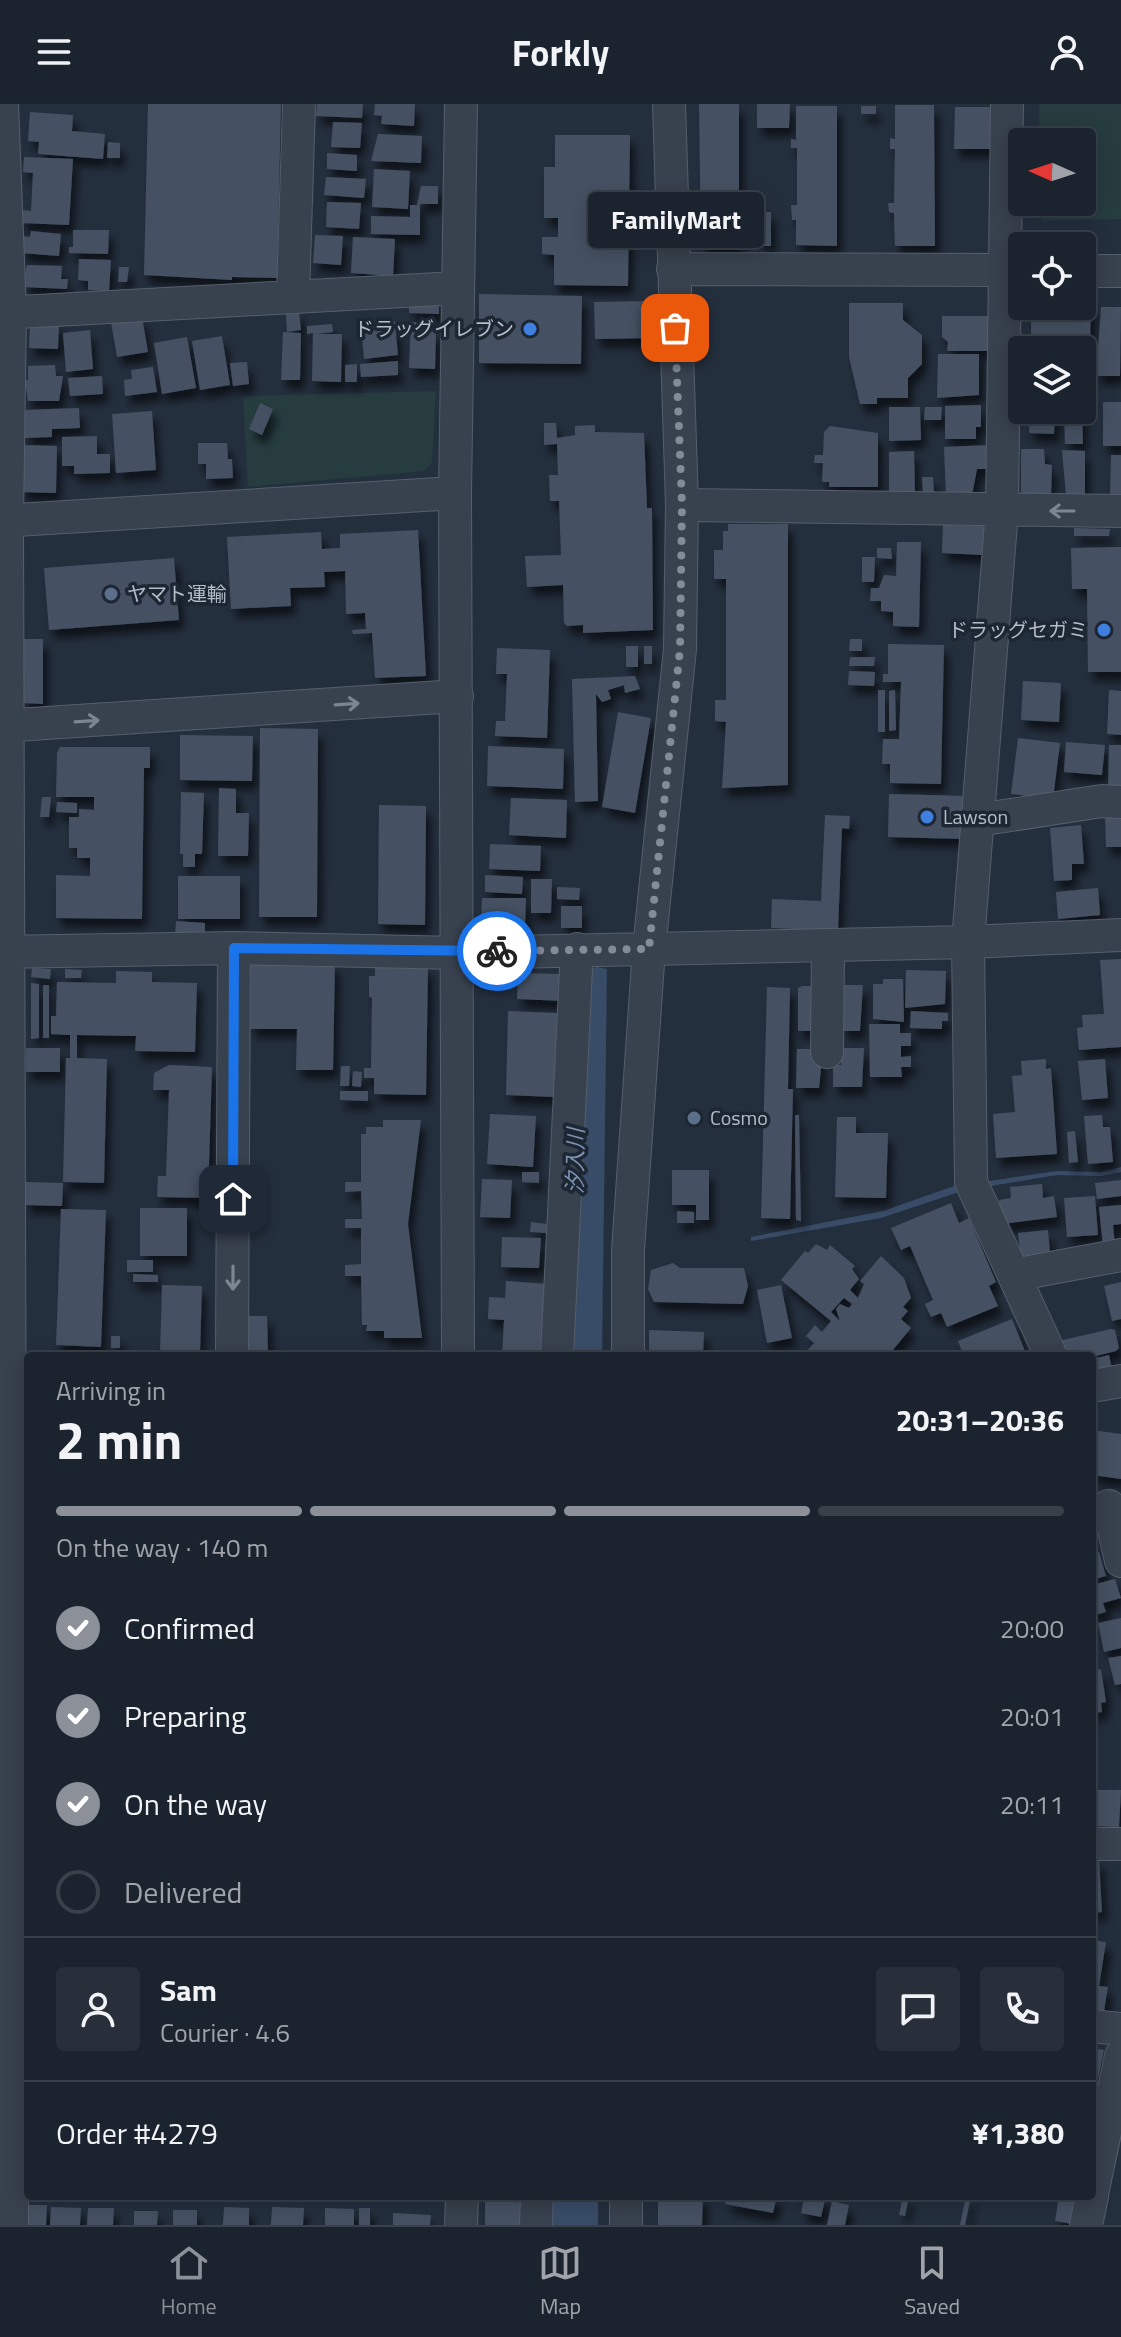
<!DOCTYPE html>
<html lang="en">
<head>
<meta charset="utf-8">
<style>
	:root { --surface:#1b232e; --page:#282f3a; --text:#f1f3f6; --muted:#a0a4aa; --line:#39404a; --accent:#8c9099 }
	body { margin:0; font-family:"Titillium Web","Noto Sans JP",sans-serif; background:var(--page); color:var(--text); height:100vh; display:flex; flex-direction:column; font-size:30px; white-space:nowrap }
	* { box-sizing:border-box; margin:0 }
	p { font-size:26px; color:var(--muted) }
	.icon { flex:none; width:44px; height:44px; fill:none; stroke:currentColor; stroke-width:2; stroke-linecap:round; stroke-linejoin:round }
	.map { position:relative; flex:1; overflow:hidden }
	.drawer { position:absolute; left:24px; top:1248px; width:1072px; height:848px; display:flex; flex-direction:column; background:var(--surface); border-radius:8px; box-shadow:0 4px 20px #0003,0 0 0 2px var(--line) }
	.drawer>* { flex:none }
	.needle { width:52px; rotate:273deg }
	.tools { position:absolute; left:1008px; top:24px; display:grid; gap:16px }
	.tools a { display:grid; place-items:center; width:88px; height:88px; border-radius:8px; background:var(--surface); box-shadow:0 4px 20px #0003,0 0 0 2px var(--line); font-size:40px }
	.pin { position:absolute; display:grid; place-items:center; width:68px; height:68px; color:#fff; margin:-34px; border-radius:16px; box-shadow:0 4px 12px #0006 }
	.courier { position:absolute; display:grid; place-items:center; width:80px; height:80px; margin:-40px; border:6px solid #1a73e8; border-radius:50%; background:#fff; color:#222; box-shadow:0 2px 10px #0007 }
	.bubble { position:absolute; height:56px; border-radius:8px; background:var(--surface); box-shadow:0 4px 20px #0003,0 0 0 2px var(--line); font-size:26px; font-weight:700; line-height:56px; text-align:center }
	.overview em { font-style:normal; font-weight:700 }
	.overview div { display:flex; flex-direction:column-reverse }
	.overview { display:flex; align-items:center; justify-content:space-between; height:136px; padding:0 32px }
	h1 { font-size:52px; font-weight:700; line-height:60px }
	.bar { display:grid; grid-template-columns:repeat(4,1fr); gap:12px 8px; align-content:center; height:96px; padding:0 32px }
	.bar i { height:10px; border-radius:6px; background:var(--line) }
	.bar .active { background:var(--accent) }
	.bar p { grid-column:span 4 }
	.line { display:flex; align-items:center; gap:20px; padding:0 32px; border-top:2px solid var(--line) }
	.line div { flex:1 }
	.round { display:grid; place-items:center; flex:none; width:84px; height:84px; border-radius:8px; background:var(--page) }
	ol { padding:0 32px; list-style:none }
	li { display:flex; align-items:center; gap:24px; height:88px }
	li p { margin-inline-start:auto }
	li .icon { padding:8px; border-radius:50%; background:var(--accent); color:#fff; stroke-width:4 }
	li:last-child { color:var(--muted) }
	li i { width:44px; height:44px; border:4px solid var(--line); border-radius:50% }
	header { display:flex; justify-content:space-between; align-items:center; height:104px; padding:0 32px; background:var(--surface); font-size:36px; font-weight:700 }
	.tabs { display:flex; justify-content:space-around; align-items:center; height:112px; border-top:2px solid var(--line); background:var(--surface); font-size:22px; color:var(--muted) }
	.tabs a { display:grid; justify-items:center; gap:4px }
	.tabs .active { color:var(--accent) }
	.map>svg:first-child { display:block }
	.green { fill:#263c3f }
	.water { fill:#394c67 }
	.building { fill:#455162; fill-rule:evenodd; filter:url(#shadow) }
	.lines { fill:none; stroke-linecap:round; stroke-linejoin:round }
	.minor-casing { stroke:#565f6c; stroke-width:34 }
	.minor { stroke:#38414e; stroke-width:32 }
	.oneway { stroke:#7c8592 }
	.done { stroke:#828b98; stroke-width:8; stroke-dasharray:0 14.4 }
	.route { stroke:#1a73e8; stroke-width:10 }
	.shop-dot { fill:#3f7fe0; stroke:#1d2633; stroke-width:3 }
	.service-dot { fill:#5c6f8a; stroke:#1d2633; stroke-width:3 }
	.labels { text-anchor:middle; stroke-width:7; stroke-linejoin:round; paint-order:stroke }
	.poi-label { font-size:20px; fill:#b4bcc9; stroke:#1d2633; text-anchor:start }
	.water-label { font-size:22px; font-style:italic; fill:#7c92b1; stroke:#1d2633 }
</style>
</head>
<body>
<header><svg class="icon" aria-label="menu" viewBox="0 0 24 24"><path d="M4 6h16M4 12h16M4 18h16"/></svg>Forkly<svg class="icon" aria-label="person" viewBox="0 0 24 24"><circle cx="12" cy="8" r="4"/><path d="M4 21q1-7 8-7t8 7"/></svg></header>
<div class="map">
<svg width="1121" height="2121" viewBox="0 0 1121 2121">
	<defs>
		<filter id="shadow"><feDropShadow dx="5" dy="9" stdDeviation="4" flood-color="#0009"/></filter>
	</defs>
	<rect width="100%" height="100%" fill="#242f3e"/>
	<path class="green" d="M1039,0H1121V115L1041,117V98H1082V38H1040Z
		M436,287L432,358L424,367L248,383L243,292Z"/>
	<path class="water" d="M597,863L607,865L602,1252H570L589,866Z
		M1121,1063V1068L1101,1072L1057,1071L985,1083L983,1078L1057,1067L1101,1068Z
		M957,1081L959,1088L881,1114L751,1137V1133L883,1107Z
		M553,2092H598V2121H552Z"/>
	<path class="building" d="M148,0H281L277,174L232,173V176L144,171Z
		M317,0H363L362,14L316,12Z
		M375,0H415L414,22L381,20L382,12L374,11Z
		M699,0H739V143H701Z
		M757,0H790L789,24H757Z
		M895,1H934L935,142H895L894,109L889,108L888,99H894L895,45H890V34L895,35Z
		M796,2H837V142L796,141V116H792L791,101H797V44H791V35L796,36Z
		M861,2H876V10H861Z
		M955,3H991L990,45H954Z
		M30,8L73,11L72,27L105,30L103,55L38,50L39,38L28,37Z
		M333,18L362,19L360,44L331,43Z
		M378,30L422,32L421,59L371,57Z
		M555,31H630L628,182L554,181V151L542,150V133H558V114H544V63H555Z
		M108,38L120,39V54H107Z
		M327,49L357,51V67L327,65Z
		M24,53L73,55L69,121L21,119V106L31,107L33,69L23,68Z
		M374,65L410,67L408,105L372,103Z
		M326,73L366,75L364,94L324,91Z
		M421,82H438V100H420V131L371,130V112L410,113V101H417Z
		M327,98L361,99L359,125L326,123Z
		M755,108H771V142H763L762,134L756,135Z
		M73,126H109L108,150L69,149V143H73Z
		M31,127L61,130L59,152L21,149L22,132L30,133Z
		M315,131L343,132L341,161L313,159Z
		M353,133L395,135L393,172L351,169Z
		M79,155L111,156L109,187L88,186V177L78,176Z
		M27,161L62,162L61,175H68L67,185L23,183Z
		M119,163H129L127,178H118Z
		M479,190L582,192L581,260L479,259Z
		M409,195L439,196V210L409,209Z
		M652,197L653,234L595,235L594,198Z
		M849,199H903V216L922,231V260L908,274V294H877V300H860L849,253Z
		M1082,199H1091L1090,239H1078V233L1065,232V240L1039,239L1040,231H1031V202H1082Z
		M1101,203H1121L1120,272H1096Z
		M299,207L301,226L287,228L286,209Z
		M942,212H990V247H947L948,238L942,233Z
		M142,213L148,248L117,253L111,218Z
		M395,217L398,251L364,255L361,220Z
		M30,218L59,219L58,245L29,244Z
		M411,218L424,219L423,227L436,228L435,265L409,264Z
		M332,220L333,228L317,230H342L341,278L312,277L313,229L307,230V222Z
		M90,226L93,265L66,268L63,229Z
		M283,228L301,229L300,276H281Z
		M222,232L230,281L200,286L192,237Z
		M187,233L196,284L162,290L154,239Z
		M938,250H979V291L937,294Z
		M398,257V271L361,273L360,260Z
		M247,258L249,280L233,282L230,259Z
		M357,260V278H345V261Z
		M55,261L56,272H63L59,297H28L25,277L28,276V262Z
		M153,263L157,288L125,292L124,276L132,275L131,266Z
		M102,272L103,290L70,292L68,274Z
		M1103,298H1121V342H1103Z
		M260,299L273,305L262,331L249,325Z
		M981,301V323H976V335H945V302Z
		M889,303H920L921,336L889,337Z
		M925,303H942L941,316H924Z
		M79,304L80,324L52,325V333L25,334L24,306Z
		M1030,306L1055,307L1054,330L1029,329Z
		M1064,306H1082L1083,340H1065Z
		M152,307L156,366L116,369L112,310Z
		M544,319H556L557,334L575,331V322L595,321V328L644,329L647,404H652L653,526L583,529V521L567,522L564,519L563,481L527,483L525,452L561,451L559,397H550L549,371H558L557,340L544,341Z
		M830,322L878,329V383H829V378H822L823,359H814L815,351H823L824,328Z
		M97,332V350H110V369L74,370V362H62V333Z
		M198,339H227L228,355H232L233,374L206,375V360H198Z
		M22,341L57,342L56,389L20,388Z
		M990,341V365H977L972,391L946,392L944,343Z
		M1021,345H1044L1045,360L1052,361L1051,392L1021,391Z
		M1062,346L1085,347V391H1066Z
		M914,347L915,389L889,390V348Z
		M1111,351H1121V392H1110Z
		M922,373H933L934,390H923Z
		M728,420H788V681L722,684L726,618L715,617V596H726V475H714V446H723V427H728Z
		M943,421L984,422L983,451L942,449Z
		M1074,424L1110,425L1109,432H1074Z
		M418,426L426,572L375,574L372,529L353,530L352,526L366,525L365,509L346,510L345,467L324,468L325,483L290,484L291,502L231,505L227,433L321,428L322,445L340,444V430Z
		M897,438H921L919,523L893,522V508L881,507V497H870L871,484H879L884,471L896,472Z
		M1121,443V568H1088L1087,485H1072L1071,444Z
		M877,444H891L892,455L877,454Z
		M862,453H875L874,478H862Z
		M174,454L179,516L49,526L44,464Z
		M24,535H43V600L23,599Z
		M850,535H862V547H849Z
		M888,540L944,541L941,680L890,679V660H882L883,635H899L901,578H883V570H888Z
		M626,542H638V563H626Z
		M644,542H652V560H644Z
		M497,544L550,546L547,634L495,632L496,617H505L507,570H496Z
		M850,553H875L874,562H849Z
		M849,567L875,568L874,582L848,581Z
		M635,572L640,585L625,589L624,581L608,586L611,595L602,598L596,590L598,697L575,698L572,575Z
		M1023,577L1061,579L1059,618L1021,616Z
		M878,586H885V628H878Z
		M895,586L896,626L889,627V587Z
		M1109,586L1121,587V631L1107,630Z
		M618,608L651,614L635,709L602,703Z
		M260,624L318,625L317,813H259Z
		M180,631L253,632L252,677L180,676Z
		M1018,634L1060,639L1053,695L1011,690Z
		M1066,638L1105,641L1102,671L1064,668Z
		M1109,641H1121V691H1108Z
		M488,642L564,645L563,685L487,682Z
		M60,643H150V664H144L142,815L56,814V771L90,772V754H77V744H69V713H79V705L94,706V693H56L57,649Z
		M219,684L236,685V709H249L248,752H218Z
		M181,688L204,689L202,750H195V763H183V750H180Z
		M889,690L967,692L964,735L888,733Z
		M42,693H51L49,713H40Z
		M511,694L567,696L566,734L509,731Z
		M57,698L77,699V709L56,708Z
		M379,701L426,702L425,821L378,820Z
		M825,711L850,712L849,725L842,724L838,827L771,824L772,795L821,797Z
		M1121,712V743H1106L1105,713Z
		M1081,721L1084,760H1072V776L1054,777L1050,724Z
		M490,740L541,742L540,767L489,765Z
		M485,771L523,773L522,790L485,788Z
		M178,772H240V815H178Z
		M531,775H552L551,809H531Z
		M557,783L580,784L579,796L557,795Z
		M1098,784L1100,811L1058,815L1056,788Z
		M482,794H526L525,824L488,823L481,817Z
		M561,802H582V824H561Z
		M176,817L205,819V834L175,832Z
		M1121,855V943L1079,946L1077,924L1083,923L1082,911L1104,910L1100,856Z
		M251,858L335,859L333,966H296L297,925H250Z
		M375,861L428,862L426,991L374,990V974H364V964H371L372,894L369,893V872H375Z
		M32,864L51,865L50,875L31,873Z
		M65,865L82,866L81,874H65Z
		M906,866L946,867L945,900L905,904Z
		M116,867L152,868V878L197,879L195,948L135,947L136,932L77,931V954L107,955L104,1079L63,1078L66,954H70V931L51,930V912H56L57,878L116,879Z
		M518,869L565,870L564,897L517,895Z
		M883,875H903L904,918L873,915V880H883Z
		M31,879L39,880V934L31,935Z
		M43,881H49V934H43Z
		M840,881H863L860,927H843V920H840Z
		M802,882H818L817,927H798V884Z
		M767,883L790,884L788,985H793L790,1115L761,1114Z
		M508,907L557,909L554,993L506,991Z
		M911,907L948,909V917H942V925L910,924Z
		M869,920H900V929H911V942H901V953L911,952V963H901L902,973H870Z
		M26,944H60V968H26Z
		M840,944H864L862,983H833V960L841,961Z
		M797,945H814L822,955L819,984H796Z
		M1046,955V965L1051,964L1057,1050L996,1054L993,1010L1015,1008L1012,972L1022,971L1021,957Z
		M1105,955L1108,994L1082,996L1078,957Z
		M169,961L212,963L208,1094L157,1093L158,1072H166L169,986H153L154,969Z
		M341,962H350L349,982H340Z
		M353,967L362,968L361,983L352,982Z
		M340,987H368V997L340,996Z
		M490,1010L536,1012L533,1063L487,1060Z
		M795,1011H799L801,1117L796,1116Z
		M1102,1011L1103,1023H1110L1113,1058L1088,1060L1084,1012Z
		M837,1013H856V1029H888L886,1094L835,1093Z
		M383,1016H421L408,1120L422,1234H384V1227H366L367,1221H362L361,1172H345V1161L361,1160V1124H345V1115H362L361,1087L345,1088V1078H361V1030H366V1023H383Z
		M1075,1027L1078,1058L1069,1059L1067,1028Z
		M672,1066H709V1116H696V1101H672Z
		M522,1068H539V1079L522,1078Z
		M482,1075L512,1076L510,1114L480,1113Z
		M1121,1076V1092L1097,1095L1095,1079Z
		M25,1078L63,1079L62,1102L25,1101Z
		M1042,1080L1043,1094L1054,1092L1057,1113L1002,1120L999,1096L1011,1094L1010,1083Z
		M1095,1092L1098,1131L1067,1133L1064,1094Z
		M951,1099L959,1119L969,1114L996,1178L989,1182L998,1202L947,1223L941,1209L931,1213L925,1200L933,1196L910,1142L901,1146L891,1124Z
		M1121,1101V1120L1113,1121L1115,1141L1103,1143L1099,1103Z
		M140,1104H187V1152H140Z
		M61,1105L106,1106L101,1243L56,1241Z
		M677,1107L694,1108V1119H677Z
		M531,1118L547,1120L546,1129L530,1128Z
		M1048,1126L1050,1150L1021,1158L1018,1129Z
		M502,1133L541,1134L539,1164L501,1163Z
		M816,1140L827,1146L830,1141L855,1162L852,1165L859,1175L850,1186L858,1194L864,1180L860,1177L881,1152L904,1174L911,1194L903,1203L908,1207L901,1215L911,1224L888,1252H813L807,1247L814,1239L806,1232L815,1221L822,1228L831,1217L781,1176L805,1147L808,1149ZM844,1194L852,1200L849,1204L840,1200L836,1205L840,1217L831,1208Z
		M127,1156H153V1168H127Z
		M673,1159L680,1164H744L748,1182L743,1200L654,1198L648,1185L651,1166Z
		M133,1170L158,1171V1178H133Z
		M506,1177L548,1180L544,1252H502L504,1216L488,1215L489,1193L505,1194Z
		M1121,1178V1215L1112,1217L1104,1182Z
		M162,1181L202,1182L200,1250L160,1249Z
		M781,1181L792,1234L767,1239L757,1186Z
		M245,1212H267L268,1247H245Z
		M1012,1215L1027,1252H964L958,1237Z
		M1111,1225L1115,1226L1119,1244L1116,1247L1092,1253L1057,1252L1054,1238Z
		M649,1226L704,1228L703,1252H659V1248H649Z
		M111,1232H120V1244H111Z
		M1109,1251L1114,1274L1092,1280V1255Z
		M1092,1326L1121,1330V1375L1092,1371Z
		M1099,1448L1106,1472L1092,1476V1450Z
		M1115,1475L1121,1494L1103,1499L1106,1508L1092,1512V1481Z
		M1121,1514V1544L1104,1548L1098,1519Z
		M1121,1552V1580L1115,1581L1108,1554Z
		M1101,1565L1106,1598L1101,1599L1102,1608L1092,1609V1567Z
		M1092,1686H1121L1119,1723L1092,1722Z
		M1099,1756L1102,1808L1092,1809V1757Z
		M1092,1836L1106,1838L1099,1882L1108,1883L1104,1907L1092,1905Z
		M1092,1944L1104,1946L1097,1980L1092,1979Z
		M485,2092H530L529,2121H485Z
		M658,2092H703L702,2121H658Z
		M727,2092H777L773,2109L725,2100Z
		M794,2092H826L821,2113L801,2109L804,2095Z
		M903,2092H909L905,2112L899,2111Z
		M966,2092H971L965,2121H960Z
		M1059,2092H1083L1078,2121L1055,2117Z
		M832,2097L849,2101L845,2121H827Z
		M28,2101H47L46,2121H28Z
		M51,2103L81,2104L80,2121H50Z
		M224,2103L249,2104V2121H223Z
		M272,2103L304,2104L303,2121H271Z
		M88,2104H114L113,2121H87Z
		M325,2104L354,2105V2121H325Z
		M359,2104H370V2121H359Z
		M173,2106H197V2121H173Z
		M134,2107H158L157,2121H134Z
		M393,2109L431,2111L430,2121H393Z"/>
	<g class="lines">
		<defs>
			<path id="minor" d="M2,0L10,208L7,417L12,2121
				M1007,0L1002,406L968,838L971,1078L1051,1252
				M673,165L1022,166
				M1082,167H1121
				M293,191L299,0
				M0,209L457,184
				M682,401L1121,407
				M0,417L455,389
				M0,622L457,592
				M978,716L1102,697L1121,698
				M0,848L234,844L458,849L968,838L1121,831
				M827,948L828,841
				M1014,1171L1121,1151
				M232,1252L234,844
				M458,1252L455,389L461,0
				M557,1252L577,845
				M628,1252V1146L649,845L680,545L682,401L669,0
				M1092,1282L1121,1277
				M1109,1402L1121,1457
				M1092,1740H1121
				M1092,1922L1121,1925
				M1092,2090L1121,1952
				M461,2121L462,2092
				M536,2121L537,2092
				M626,2121V2092
				M1086,2121L1092,2092"/>
		</defs>
		<use href="#minor" class="minor-casing"/>
		<use href="#minor" class="minor"/>
	</g>
	<defs><path id="oneway-shaft" d="M-6 0H5M1.5-3L5.5 0L1.5 3" fill="none" stroke-width="1.6" stroke-linecap="round" stroke-linejoin="round" transform="scale(2)"/></defs>
	<g class="oneway">
		<use href="#oneway-shaft" transform="translate(1062 407) rotate(-180)"/>
		<use href="#oneway-shaft" transform="translate(347 600) rotate(-4)"/>
		<use href="#oneway-shaft" transform="translate(87 617) rotate(-4)"/>
		<use href="#oneway-shaft" transform="translate(233 1174) rotate(90)"/>
	</g>
	<g class="lines">
		<path class="done" d="M497,847L649,845L680,545L682,401L675,224"/>
		<path class="route" d="M233,1095L234,844L497,847"/>
	</g>
	<g class="shop-dot">
		<circle cx="530" cy="225" r="8"/>
		<circle cx="1104" cy="526" r="8"/>
		<circle cx="927" cy="713" r="8"/>
	</g>
	<g class="service-dot">
		<circle cx="111" cy="490" r="8"/>
		<circle cx="694" cy="1014" r="8"/>
	</g>
	<g class="labels">
		<g class="poi-label">
			<text x="514" y="232" text-anchor="end">ドラッグイレブン</text>
			<text x="127" y="497">ヤマト運輸</text>
			<text x="1088" y="533" text-anchor="end">ドラッグセガミ</text>
			<text x="943" y="720">Lawson</text>
			<text x="710" y="1021">Cosmo</text>
		</g>
		<g class="water-label">
			<text transform="translate(575 1057) rotate(-89)" y="8">汐入川</text>
		</g>
	</g>
</svg>
<div class="tools">
<a><svg class="needle" viewBox="-14 -14 28 28"><path d="M0-13l5 13h-10z" fill="#e53935"/><path d="M0 13l5-13h-10z" fill="#a0a4aa"/></svg></a>
<a><svg class="icon" aria-label="locate" viewBox="0 0 24 24"><circle cx="12" cy="12" r="6"/><path d="M12 2v4M12 18v4M2 12h4M18 12h4"/></svg></a>
<a><svg class="icon" aria-label="layers" viewBox="0 0 24 24"><path d="M12 4l9 5-9 5-9-5zM3 14l9 5 9-5"/></svg></a>
</div>
<div class="pin" style="left:675px;top:224px;background:#ea580c"><svg class="icon" aria-label="bag" viewBox="0 0 24 24"><path d="M5 8h14l-1 12H6zM9 8a3 3 0 0 1 6 0"/></svg></div>
<div class="pin" style="left:233px;top:1095px;background:#1f2937"><svg class="icon" aria-label="home" viewBox="0 0 24 24"><path d="M3 11l9-7 9 7M6 9v11h12V9"/></svg></div>
<div class="courier" style="left:497px;top:847px"><svg class="icon" aria-label="bike" viewBox="0 0 24 24"><circle cx="6" cy="16" r="4"/><circle cx="18" cy="16" r="4"/><path d="M6 16l4-8h5l3 8M10 8l3 8H6M13 5h3"/></svg></div>
<div class="bubble" style="left:588px;top:88px;width:176px">FamilyMart</div>
<section class="drawer">
<div class="overview"><div><h1>2 min</h1><p>Arriving in</p></div><em>20:31–20:36</em></div>
<div class="bar"><i class="active"></i><i class="active"></i><i class="active"></i><i></i><p>On the way · 140 m</p></div>
<ol>
<li><svg class="icon" aria-label="check" viewBox="0 0 24 24"><path d="M5 12l5 5 9-10"/></svg>Confirmed<p>20:00</p></li>
<li><svg class="icon" aria-label="check" viewBox="0 0 24 24"><path d="M5 12l5 5 9-10"/></svg>Preparing<p>20:01</p></li>
<li><svg class="icon" aria-label="check" viewBox="0 0 24 24"><path d="M5 12l5 5 9-10"/></svg>On the way<p>20:11</p></li>
<li><i></i>Delivered</li>
</ol>
<div class="line" style="height:144px"><a class="round"><svg class="icon" aria-label="person" viewBox="0 0 24 24"><circle cx="12" cy="8" r="4"/><path d="M4 21q1-7 8-7t8 7"/></svg></a><div><b>Sam</b><p>Courier · 4.6</p></div><a class="round"><svg class="icon" aria-label="chat" viewBox="0 0 24 24"><path d="M4 5h16v11H9l-5 4z"/></svg></a><a class="round"><svg class="icon" aria-label="phone" viewBox="0 0 24 24"><path d="M5 4h4l2 5-3 2q2 4 5 5l2-3 5 2v4C11 20 4 13 5 4z"/></svg></a></div>
<div class="line" style="height:104px"><div>Order #4279</div><b>¥1,380</b></div>
</section>
</div>
<nav class="tabs">
<a class="active"><svg class="icon" aria-label="home" viewBox="0 0 24 24"><path d="M3 11l9-7 9 7M6 9v11h12V9"/></svg>Home</a>
<a><svg class="icon" aria-label="map" viewBox="0 0 24 24"><path d="M3 6l6-2 6 2 6-2v14l-6 2-6-2-6 2zM9 4v14M15 6v14"/></svg>Map</a>
<a><svg class="icon" aria-label="saved" viewBox="0 0 24 24"><path d="M7 4h10v16l-5-4-5 4z"/></svg>Saved</a>
</nav>
</body>
</html>
